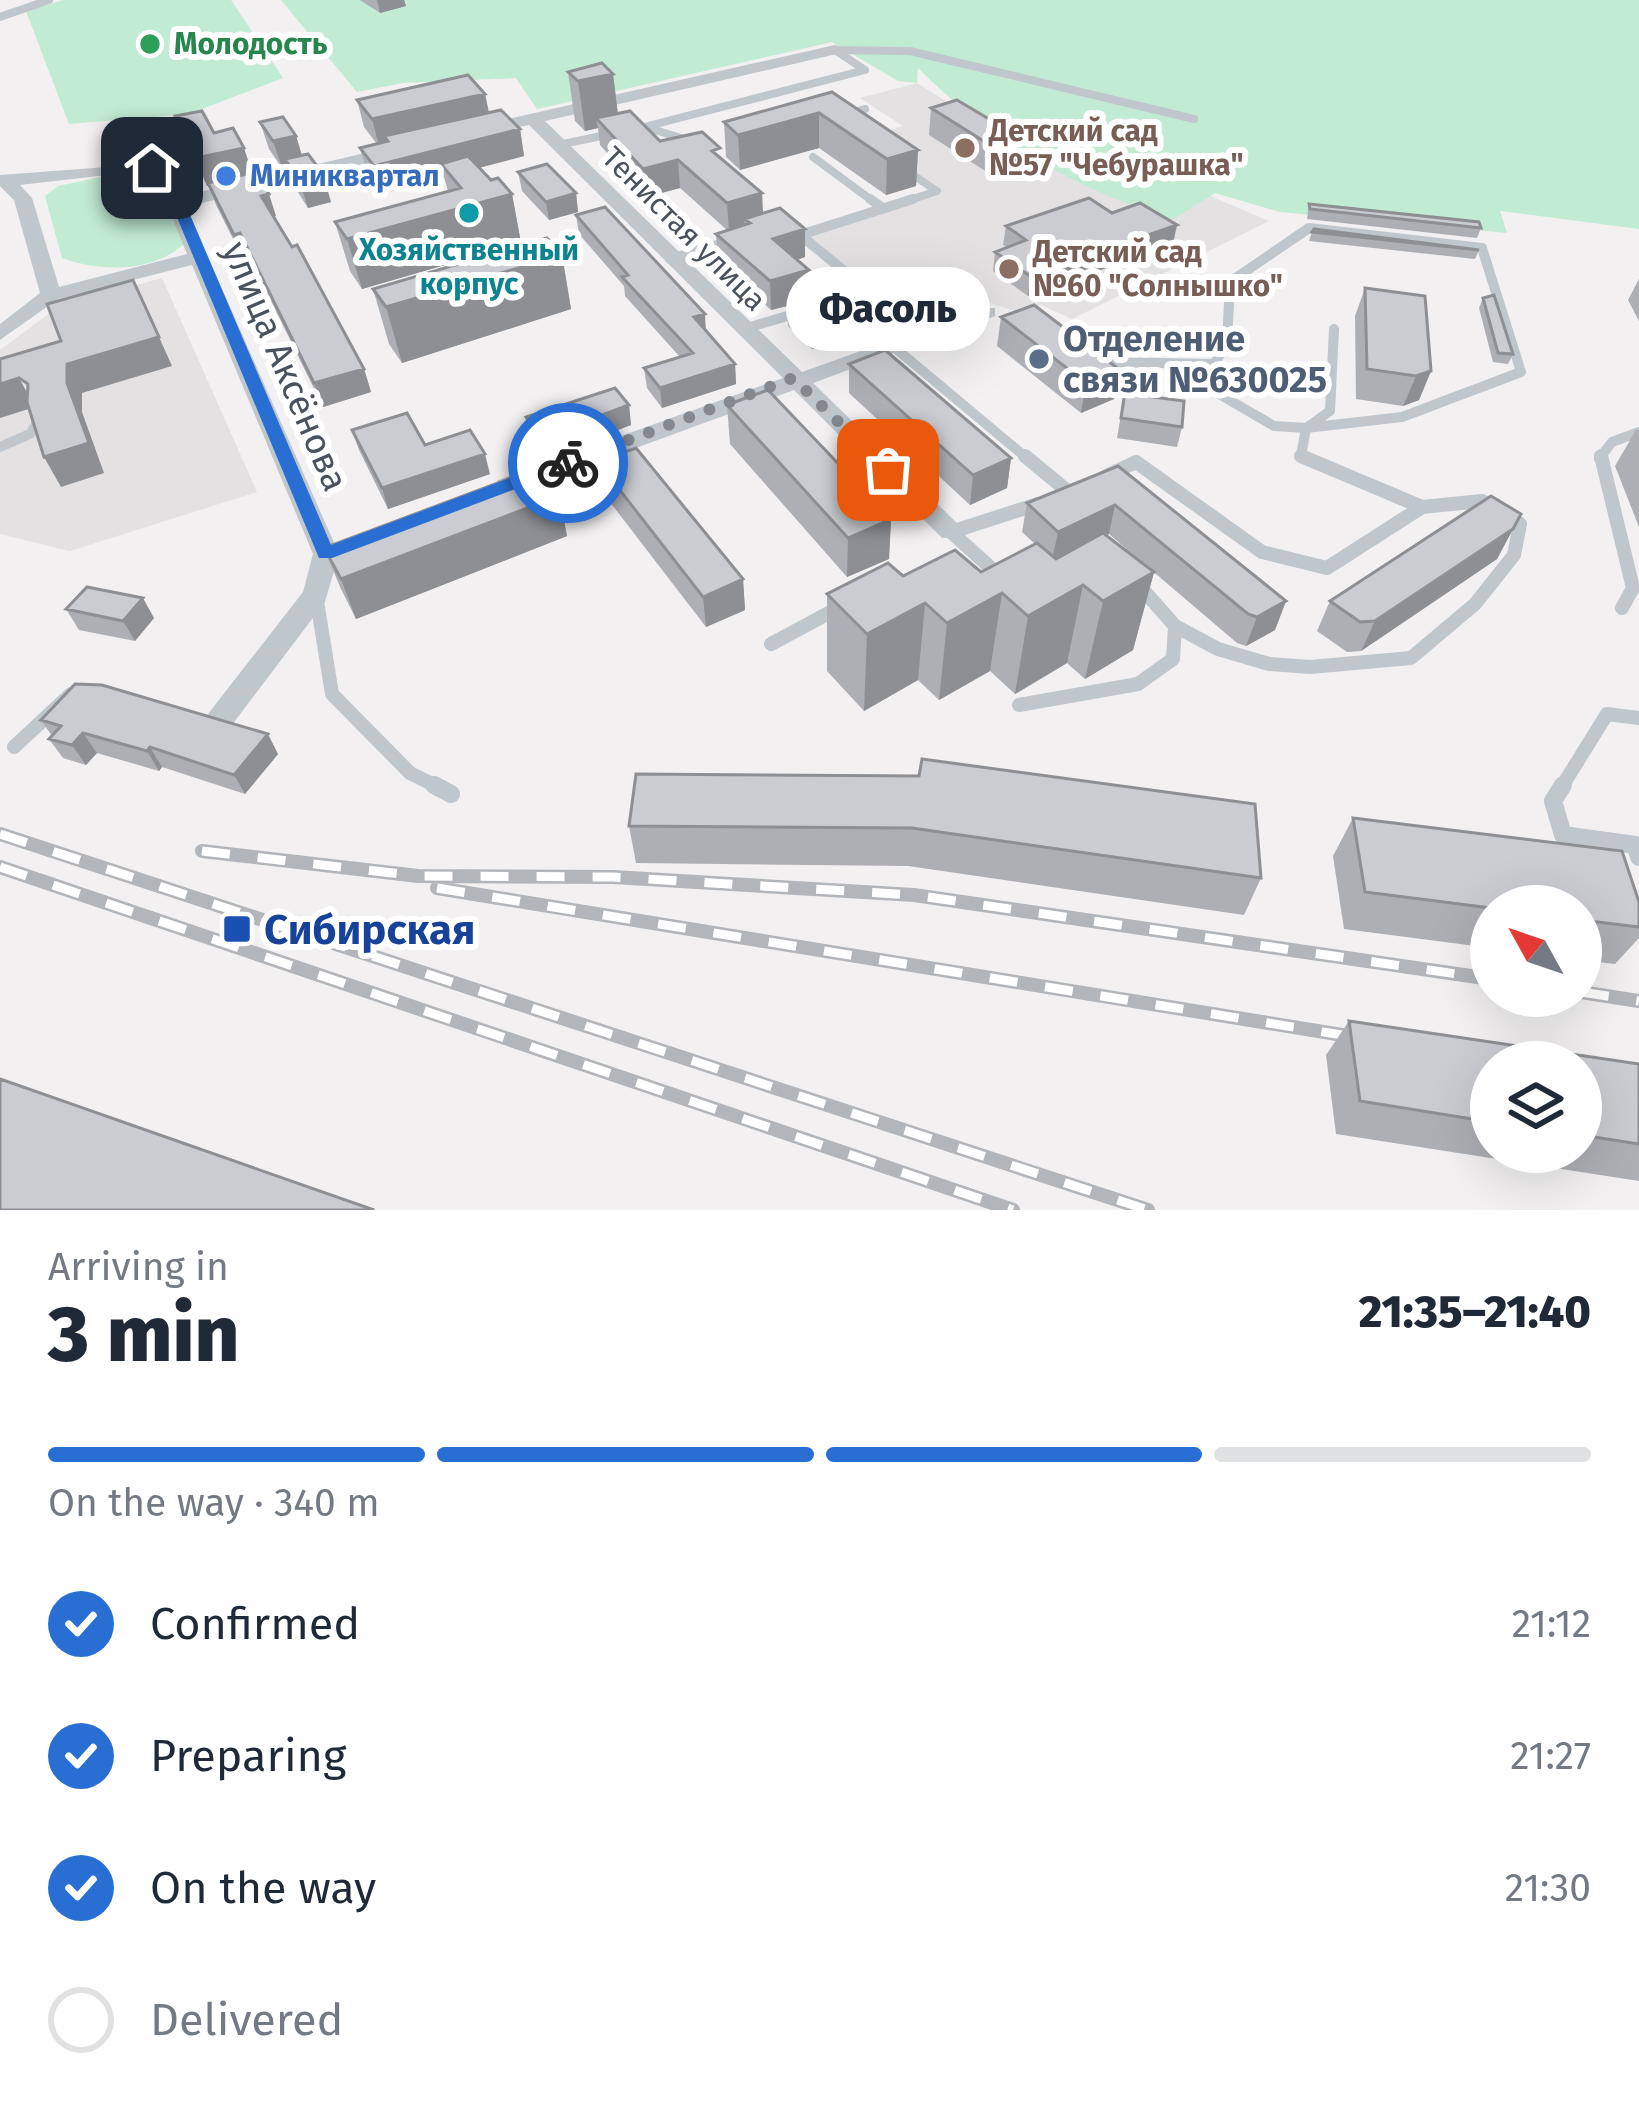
<!DOCTYPE html>
<html lang="en">
<head>
<meta charset="utf-8">
<style>
	:root { --surface:#fff; --page:#f6f6f7; --text:#1f2937; --muted:#747a83; --line:#e0e1e3; --accent:#296fd3 }
	body { margin:0; font-family:"Fira Sans",sans-serif; background:var(--page); color:var(--text); height:100vh; display:flex; flex-direction:column; font-size:45px; white-space:nowrap }
	* { box-sizing:border-box; margin:0 }
	p { font-size:39px; color:var(--muted) }
	.icon { flex:none; width:66px; height:66px; fill:none; stroke:currentColor; stroke-width:2; stroke-linecap:round; stroke-linejoin:round }
	.map { position:relative; height:1210px; overflow:hidden }
	.panel { display:flex; flex-direction:column; background:var(--surface); flex:1 }
	.panel>* { flex:none }
	.needle { width:78px; rotate:310deg }
	.fabs { position:absolute; left:1470px; top:885px; display:grid; gap:24px }
	.fabs a { display:grid; place-items:center; width:132px; height:132px; border-radius:50%; background:var(--surface); box-shadow:0 12px 48px #0002; font-size:60px }
	.pin { position:absolute; display:grid; place-items:center; width:102px; height:102px; color:#fff; margin:-51px; border-radius:24px; box-shadow:0 6px 18px #0006 }
	.courier { position:absolute; display:grid; place-items:center; width:120px; height:120px; margin:-60px; border:9px solid #296fd3; border-radius:50%; background:#fff; color:#222; box-shadow:0 3px 15px #0007 }
	.bubble { position:absolute; height:84px; border-radius:42px; background:var(--surface); box-shadow:0 12px 48px #0002; font-size:39px; font-weight:800; line-height:84px; text-align:center }
	.head em { font-style:normal; font-weight:800 }
	.head div { display:flex; flex-direction:column-reverse }
	.head { display:flex; align-items:center; justify-content:space-between; height:204px; padding:0 48px }
	h1 { font-size:78px; font-weight:800; line-height:90px }
	.bar { display:grid; grid-template-columns:repeat(4,1fr); gap:18px 12px; align-content:center; height:144px; padding:0 48px }
	.bar i { height:15px; border-radius:9px; background:var(--line) }
	.bar .selected { background:var(--accent) }
	.bar p { grid-column:span 4 }
	ol { padding:0 48px; list-style:none }
	li { display:flex; align-items:center; gap:36px; height:132px }
	li p { margin-inline-start:auto }
	li .icon { padding:12px; border-radius:50%; background:var(--accent); color:#fff; stroke-width:4 }
	li:last-child { color:var(--muted) }
	li i { width:66px; height:66px; border:6px solid var(--line); border-radius:50% }
	.map>svg:first-child { display:block }
	.education { fill:#e3e1e1 }
	.green { fill:#c2ebd3 }
	.lines { fill:none; stroke-linecap:round; stroke-linejoin:round }
	.service-far3 { stroke:#bfc7cd; stroke-width:8 }
	.service-far2 { stroke:#bfc7cd; stroke-width:10 }
	.service-far1 { stroke:#bfc7cd; stroke-width:14 }
	.service { stroke:#bfc7cd; stroke-width:18 }
	.minor { fill:#bfc7cd; fill-rule:evenodd }
	.rail-casing { stroke:#b2b5b9; stroke-width:14 }
	.rail { stroke:#fff; stroke-width:9; stroke-dasharray:28; stroke-linecap:butt }
	.wall { fill:#aeafb5; fill-rule:evenodd }
	.shaded-wall { fill:#8d8f93 }
	.building { fill:#caccd2; stroke:#8d8f93; stroke-width:3 }
	.route { fill:#296fd3 }
	.done { stroke:#848990; stroke-width:12; stroke-dasharray:0 21.6 }
	.leisure-dot { fill:#2e9e5b; stroke:#fff; stroke-width:4.5 }
	.education-dot { fill:#8d6e63; stroke:#fff; stroke-width:4.5 }
	.shop-dot { fill:#3f7fe0; stroke:#fff; stroke-width:4.5 }
	.culture-dot { fill:#0f9aa8; stroke:#fff; stroke-width:4.5 }
	.service-dot { fill:#5c6f8a; stroke:#fff; stroke-width:4.5 }
	.transit-dot { fill:#1a4fb4; stroke:#fff; stroke-width:4.5 }
	.labels { text-anchor:middle; stroke-width:12; stroke-linejoin:round; paint-order:stroke }
	.far-leisure-label { font-size:30px; font-weight:bold; fill:#27864d; stroke:#fff; text-anchor:start }
	.far-education-label { font-size:30px; font-weight:bold; fill:#785e54; stroke:#fff; text-anchor:start }
	.far-shop-label { font-size:30px; font-weight:bold; fill:#366cbe; stroke:#fff; text-anchor:start }
	.far-street-label { font-size:30px; fill:#49525c; stroke:#fff }
	.far-culture-label { font-size:30px; font-weight:bold; fill:#0d838f; stroke:#fff }
	.service-label { font-size:36px; font-weight:bold; fill:#4e5e75; stroke:#fff; text-anchor:start }
	.street-label { font-size:36px; fill:#49525c; stroke:#fff }
	.near-transit-label { font-size:42px; font-weight:bold; fill:#164399; stroke:#fff; text-anchor:start }
</style>
</head>
<body>
<div class="map">
<svg width="1639" height="1210" viewBox="0 0 1639 1210">
	<rect width="100%" height="100%" fill="#f2f0f0"/>
	<path class="education" d="M917,83L952,105L1161,175L1269,221L1072,319L1041,305L1018,312L984,301L916,324L806,237L942,193L868,138L903,126L860,98Z
		M162,278L257,492L70,551L0,534V350L59,306Z"/>
	<path class="green" d="M64,0H231L283,78L189,114L69,124L26,11Z
		M281,0H1639V229L1500,211L1507,233L1280,212L1215,193L1172,220C1072,186 994,144 918,68L917,83L898,81L832,42L537,109L516,78L403,83L357,92Z
		M129,171L153,177L184,244C152,273 100,272 62,258L45,196L58,186Z"/>
	<g class="lines">
		<path class="service-far3" d="M0,17L49,0
			M835,50L910,51L1194,119
			M841,116L865,109
			M648,126L865,70L835,50
			M558,145L645,127L694,142
			M813,157L874,202
			M901,167L937,191L904,202"/>
		<path class="service-far2" d="M870,199L883,208
			M794,230L924,336
			M800,235L913,199
			M670,259L734,240
			M743,329L801,312
			M894,347L1028,459
			M1095,357L1102,362L1214,364L1227,344L1230,282L1309,228L1482,248L1521,372L1402,417L1306,428L1301,456L1307,459
			M1169,365L1274,426L1306,428L1330,411L1334,329
			M0,447L30,434L38,421
			M1599,459L1612,442L1639,432"/>
		<path class="service-far1" d="M1025,456L1071,494
			M1601,456L1633,588L1622,608
			M1108,475L1136,462L1262,552L1327,568L1422,507L1301,456
			M1001,577L951,532L1038,504
			M316,595L332,694L410,773L440,788
			M1175,626L1218,649L1269,664L1310,667L1411,658L1475,604L1514,555L1520,524L1482,501L1422,507
			M771,644L840,607
			M1019,705L1138,684L1173,659L1175,626L1138,584
			M14,747L71,694
			M1561,788L1607,714L1639,718"/>
		<path class="service" d="M434,785L451,794
			M1563,785L1553,801L1563,835L1635,845L1639,857"/>
		<path class="minor" d="M835,45L841,47V53L545,121L802,372L981,308H995V316L813,383L960,526L964,532L960,538H942L794,390L516,492H498L495,486L498,480L783,378L529,125L479,136L473,135V127Z
			M395,146L404,151L401,155L186,207L339,554L325,602L228,730H208L203,722L208,714L303,592L313,554L192,265L58,299L0,340V324L40,293L14,200L0,186V175L147,164L168,168L182,196ZM107,175L155,176L187,254L59,287L32,198L20,185Z"/>
		<defs>
			<path id="rail" d="M0,834L1148,1210
				M202,851L418,876L613,877L914,895L1491,979
				M0,867L1013,1210
				M437,888L1373,1040
				M1581,992L1639,1001"/>
		</defs>
		<use href="#rail" class="rail-casing"/>
		<use href="#rail" class="rail"/>
	</g>
	<path class="wall" d="M360,0H404L406,6L380,13Z
		M568,72L613,74L618,114L660,141L720,158L762,193L763,213L805,229V257L797,260L809,270V290L883,323L812,349L788,326L787,306L771,310L718,262L716,234L727,230L680,188L646,197L600,145L598,128L585,131L575,121Z
		M832,92L918,150L916,186L886,195L819,148L740,170L726,157L724,122Z
		M485,94L489,112L520,129L524,156L479,168L491,180L512,194L521,243L362,289L350,271L335,222L448,191L444,177L381,194L368,176L360,148L377,144L364,127L357,100Z
		M931,108L1021,138L1017,165L990,174L929,135Z
		M175,116L214,133L253,172L276,216L274,217L364,369L371,392L323,407L249,256L242,257L216,205L209,185L207,186L186,143Z
		M260,122L296,136L302,155L331,202L308,208L294,186L288,167L282,168L269,149Z
		M518,172L576,193L578,212L549,220L522,191Z
		M1309,204L1481,228L1477,238L1307,219Z
		M1112,213L1173,244L1028,296L993,271L995,252L1007,247L1003,245L1006,226Z
		M576,215L706,331L735,364L736,384L662,408L647,388L644,368L680,357L625,296L624,286L579,234Z
		M1312,232L1479,250L1475,259L1309,241Z
		M562,255L571,309L402,363L389,344L373,289Z
		M1639,279V321L1628,300Z
		M1365,288L1431,371L1419,400L1403,406L1356,399L1355,316Z
		M1483,298L1513,354L1508,364L1493,362L1479,308Z
		M1001,317L1120,370L1114,399L1081,413L997,346Z
		M849,364L1011,458L1007,488L970,505L849,393Z
		M1126,385L1182,427L1177,447L1117,438Z
		M629,405L631,425L544,458L530,437L526,417Z
		M727,405L891,519L889,559L847,577L730,444Z
		M352,430L425,445L490,474L388,509L359,450Z
		M1636,430H1639V527L1615,466Z
		M598,462L743,579L745,610L706,627L603,493Z
		M1118,466L1286,601L1275,630L1246,646L1237,643L1109,534L1106,535L1154,572L1133,650L1085,679L1067,663L1015,694L990,671L939,700L918,680L864,711L827,671V594L903,576L981,572L1035,544L1022,532L1027,503Z
		M559,496L567,536L356,619L340,587L324,548Z
		M1521,514L1497,559L1361,651L1347,652L1317,631L1330,601Z
		M66,609L154,618L135,641L79,630Z
		M41,720L278,754L245,794L162,767L159,771L97,753L86,765L63,758L49,739L52,736Z
		M636,774L1261,878L1244,915L908,866L636,863L629,826Z
		M1353,818L1639,902V938L1615,964L1581,960V906H1491V948L1344,929L1333,856Z
		M1349,1021L1639,1064V1181L1336,1134L1326,1055ZM1491,1062H1581V1152H1491Z"/>
	<path class="shaded-wall" d="M377,0H404L406,6L380,13Z
		M613,74L619,124L596,118L598,128L585,131L578,81Z
		M485,94L490,120L384,136L386,144L379,146L372,119Z
		M819,113V148L740,170L738,135Z
		M520,129L524,156L451,175L441,164L444,177L381,194L374,166Z
		M296,136L304,163L285,159L288,167L282,168L273,141Z
		M1021,138L1017,165L990,174L993,147Z
		M244,148L253,175L207,186L196,158Z
		M918,150L916,186L886,195L887,159Z
		M678,160L680,188L646,197L643,169Z
		M323,174L331,202L308,208L299,180Z
		M576,193L578,212L549,220L546,202Z
		M762,193L763,221L744,219L745,227L729,231L727,203Z
		M269,194L276,216L269,218L261,196Z
		M512,194L521,243L362,289L347,239Z
		M1177,225L1173,244L1028,296L1030,276Z
		M805,229V257L774,267L773,239Z
		M240,233L249,256L242,257L234,235Z
		M562,255L571,309L402,363L386,307Z
		M809,270V299L787,297V306L771,310L770,281Z
		M885,294L883,323L812,349L811,319Z
		M705,314L706,333L694,317Z
		M159,337L172,366L82,393V412L104,473L61,487L44,457L67,364Z
		M735,364L736,384L662,408L660,388Z
		M364,369L371,392L323,407L314,383Z
		M1120,370L1114,399L1081,413L1086,383Z
		M1431,371L1419,400L1403,406L1416,376Z
		M19,378L35,407L0,418V384Z
		M629,405L631,425L544,458L540,438Z
		M485,454L490,474L388,509L382,488Z
		M1011,458L1007,488L970,505L973,475Z
		M559,496L567,536L356,619L341,579Z
		M1115,505L1109,534L1052,560L1058,532Z
		M891,519L889,559L847,577L848,538Z
		M1513,529L1497,559L1361,651L1375,621Z
		M1154,572L1133,650L1085,679L1103,601Z
		M743,579L745,610L706,627L703,597Z
		M1083,585L1067,663L1015,694L1028,616Z
		M1002,593L990,671L939,700L947,623Z
		M143,598L154,618L135,641L123,621Z
		M1286,601L1275,630L1246,646L1257,617Z
		M925,603L918,680L864,711L867,634Z
		M83,733L97,753L86,765L72,745Z
		M268,734L278,754L245,794L234,775Z
		M150,747L162,767L159,771L147,751Z"/>
	<path class="building" d="M602,63L613,74L578,81L568,72Z
		M468,75L485,94L372,119L357,100Z
		M832,92L918,150L887,159L819,113L738,135L724,122Z
		M957,100L1021,138L993,147L931,108Z
		M501,110L520,129L374,166L360,148L388,141L384,136Z
		M202,111L214,133L233,128L244,148L196,158L175,116Z
		M630,111L660,141L702,132L720,148L712,151L762,193L727,203L678,160L643,169L596,118Z
		M283,117L296,136L273,141L260,122Z
		M308,154L323,174L299,180L285,159Z
		M468,156L491,180L498,178L512,194L347,239L335,222L461,188L441,164Z
		M547,164L576,193L546,202L518,172Z
		M256,172L269,194L261,196L292,247L297,245L364,369L314,383L240,233L234,235L208,183Z
		M1089,198L1112,213L1140,203L1177,225L1030,276L995,252L1026,240L1006,226Z
		M1309,204L1479,222L1481,228L1310,209Z
		M605,207L705,314L694,317L735,364L660,388L644,368L693,353L622,277L628,275L576,215Z
		M780,208L805,229L773,239L809,270L770,281L716,234L750,223L744,219Z
		M1314,229L1479,250L1312,232Z
		M547,238L562,255L386,307L373,289Z
		M862,275L885,294L811,319L787,297Z
		M133,280L159,337L67,364V383L89,443L44,457L27,402L28,384L19,378L0,384V359L61,341L47,304Z
		M1365,288L1425,296L1431,371L1416,376L1367,369Z
		M1494,295L1513,354L1498,353L1483,298Z
		M1034,305L1120,370L1086,383L1001,317Z
		M885,350L1011,458L973,475L849,364Z
		M1126,385L1138,395L1184,401L1182,427L1121,418Z
		M615,388L629,405L540,438L526,417Z
		M768,390L891,519L848,538L727,405Z
		M407,413L425,445L470,430L485,454L382,488L352,430Z
		M636,448L743,579L703,597L598,462Z
		M1118,466L1286,601L1257,617L1248,614L1115,505L1058,532L1027,503Z
		M538,468L559,496L341,579L324,548Z
		M1491,496L1521,514L1513,529L1375,621L1360,622L1330,601Z
		M1103,533L1154,572L1103,601L1083,585L1028,616L1002,593L947,623L925,603L867,634L827,594L888,563L903,576L955,550L981,572L1037,543L1056,559Z
		M87,587L143,598L123,621L66,609Z
		M75,684L102,685L268,734L234,775L150,747L147,751L83,733L72,745L49,739L61,726L41,720Z
		M922,759L1255,804L1261,878L912,828L629,826L636,774L919,776Z
		M1353,818L1622,851L1639,902V927L1581,920V906H1491V908L1365,892Z
		M1349,1021L1639,1064V1144L1581,1135V1062H1491V1122L1360,1101Z
		M0,1079L374,1210H0Z"/>
	<path class="route" d="M152,164L167,169L185,203L331,545L561,459H574V467L332,558H319L171,203L157,174L146,168Z"/>
	<g class="lines">
		<path class="done" d="M568,463L793,378L888,470"/>
	</g>
	<circle class="leisure-dot" cx="150" cy="44" r="12"/>
	<g class="education-dot">
		<circle cx="965" cy="148" r="12"/>
		<circle cx="1009" cy="269" r="12"/>
	</g>
	<circle class="shop-dot" cx="226" cy="176" r="12"/>
	<circle class="culture-dot" cx="469" cy="213" r="12"/>
	<circle class="service-dot" cx="1039" cy="359" r="12"/>
	<rect class="transit-dot" x="222" y="914" width="30" height="30" rx="6"/>
	<g class="labels">
		<g class="far-leisure-label">
			<text x="174" y="54">Молодость</text>
		</g>
		<g class="far-education-label">
			<text x="989" y="141">Детский сад<tspan x="989" dy="34">№57 "Чебурашка"</tspan></text>
			<text x="1033" y="262">Детский сад<tspan x="1033" dy="34">№60 "Солнышко"</tspan></text>
		</g>
		<g class="far-shop-label">
			<text x="250" y="186">Миниквартал</text>
		</g>
		<g class="far-street-label">
			<text transform="translate(684 229) rotate(45)" y="10">Тенистая улица</text>
		</g>
		<g class="far-culture-label">
			<text x="469" y="260">Хозяйственный<tspan x="469" dy="34">корпус</tspan></text>
		</g>
		<g class="service-label">
			<text x="1063" y="351">Отделение<tspan x="1063" dy="41">связи №630025</tspan></text>
		</g>
		<g class="street-label">
			<text transform="translate(286 366) rotate(67)" y="13">улица Аксёнова</text>
		</g>
		<g class="near-transit-label">
			<text x="264" y="944">Сибирская</text>
		</g>
	</g>
</svg>
<div class="fabs">
<a><svg class="needle" viewBox="-14 -14 28 28"><path d="M0-13l5 13h-10z" fill="#e53935"/><path d="M0 13l5-13h-10z" fill="#747a83"/></svg></a>
<a><svg class="icon" aria-label="layers" viewBox="0 0 24 24"><path d="M12 4l9 5-9 5-9-5zM3 14l9 5 9-5"/></svg></a>
</div>
<div class="pin" style="left:888px;top:470px;background:#ea580c"><svg class="icon" aria-label="bag" viewBox="0 0 24 24"><path d="M5 8h14l-1 12H6zM9 8a3 3 0 0 1 6 0"/></svg></div>
<div class="pin" style="left:152px;top:168px;background:#1f2937"><svg class="icon" aria-label="home" viewBox="0 0 24 24"><path d="M3 11l9-7 9 7M6 9v11h12V9"/></svg></div>
<div class="courier" style="left:568px;top:463px"><svg class="icon" aria-label="bike" viewBox="0 0 24 24"><circle cx="6" cy="16" r="4"/><circle cx="18" cy="16" r="4"/><path d="M6 16l4-8h5l3 8M10 8l3 8H6M13 5h3"/></svg></div>
<div class="bubble" style="left:786px;top:267px;width:204px">Фасоль</div>
</div>
<section class="panel">
<div class="head"><div><h1>3 min</h1><p>Arriving in</p></div><em>21:35–21:40</em></div>
<div class="bar"><i class="selected"></i><i class="selected"></i><i class="selected"></i><i></i><p>On the way · 340 m</p></div>
<ol>
<li><svg class="icon" aria-label="check" viewBox="0 0 24 24"><path d="M5 12l5 5 9-10"/></svg>Confirmed<p>21:12</p></li>
<li><svg class="icon" aria-label="check" viewBox="0 0 24 24"><path d="M5 12l5 5 9-10"/></svg>Preparing<p>21:27</p></li>
<li><svg class="icon" aria-label="check" viewBox="0 0 24 24"><path d="M5 12l5 5 9-10"/></svg>On the way<p>21:30</p></li>
<li><i></i>Delivered</li>
</ol>
</section>
</body>
</html>
